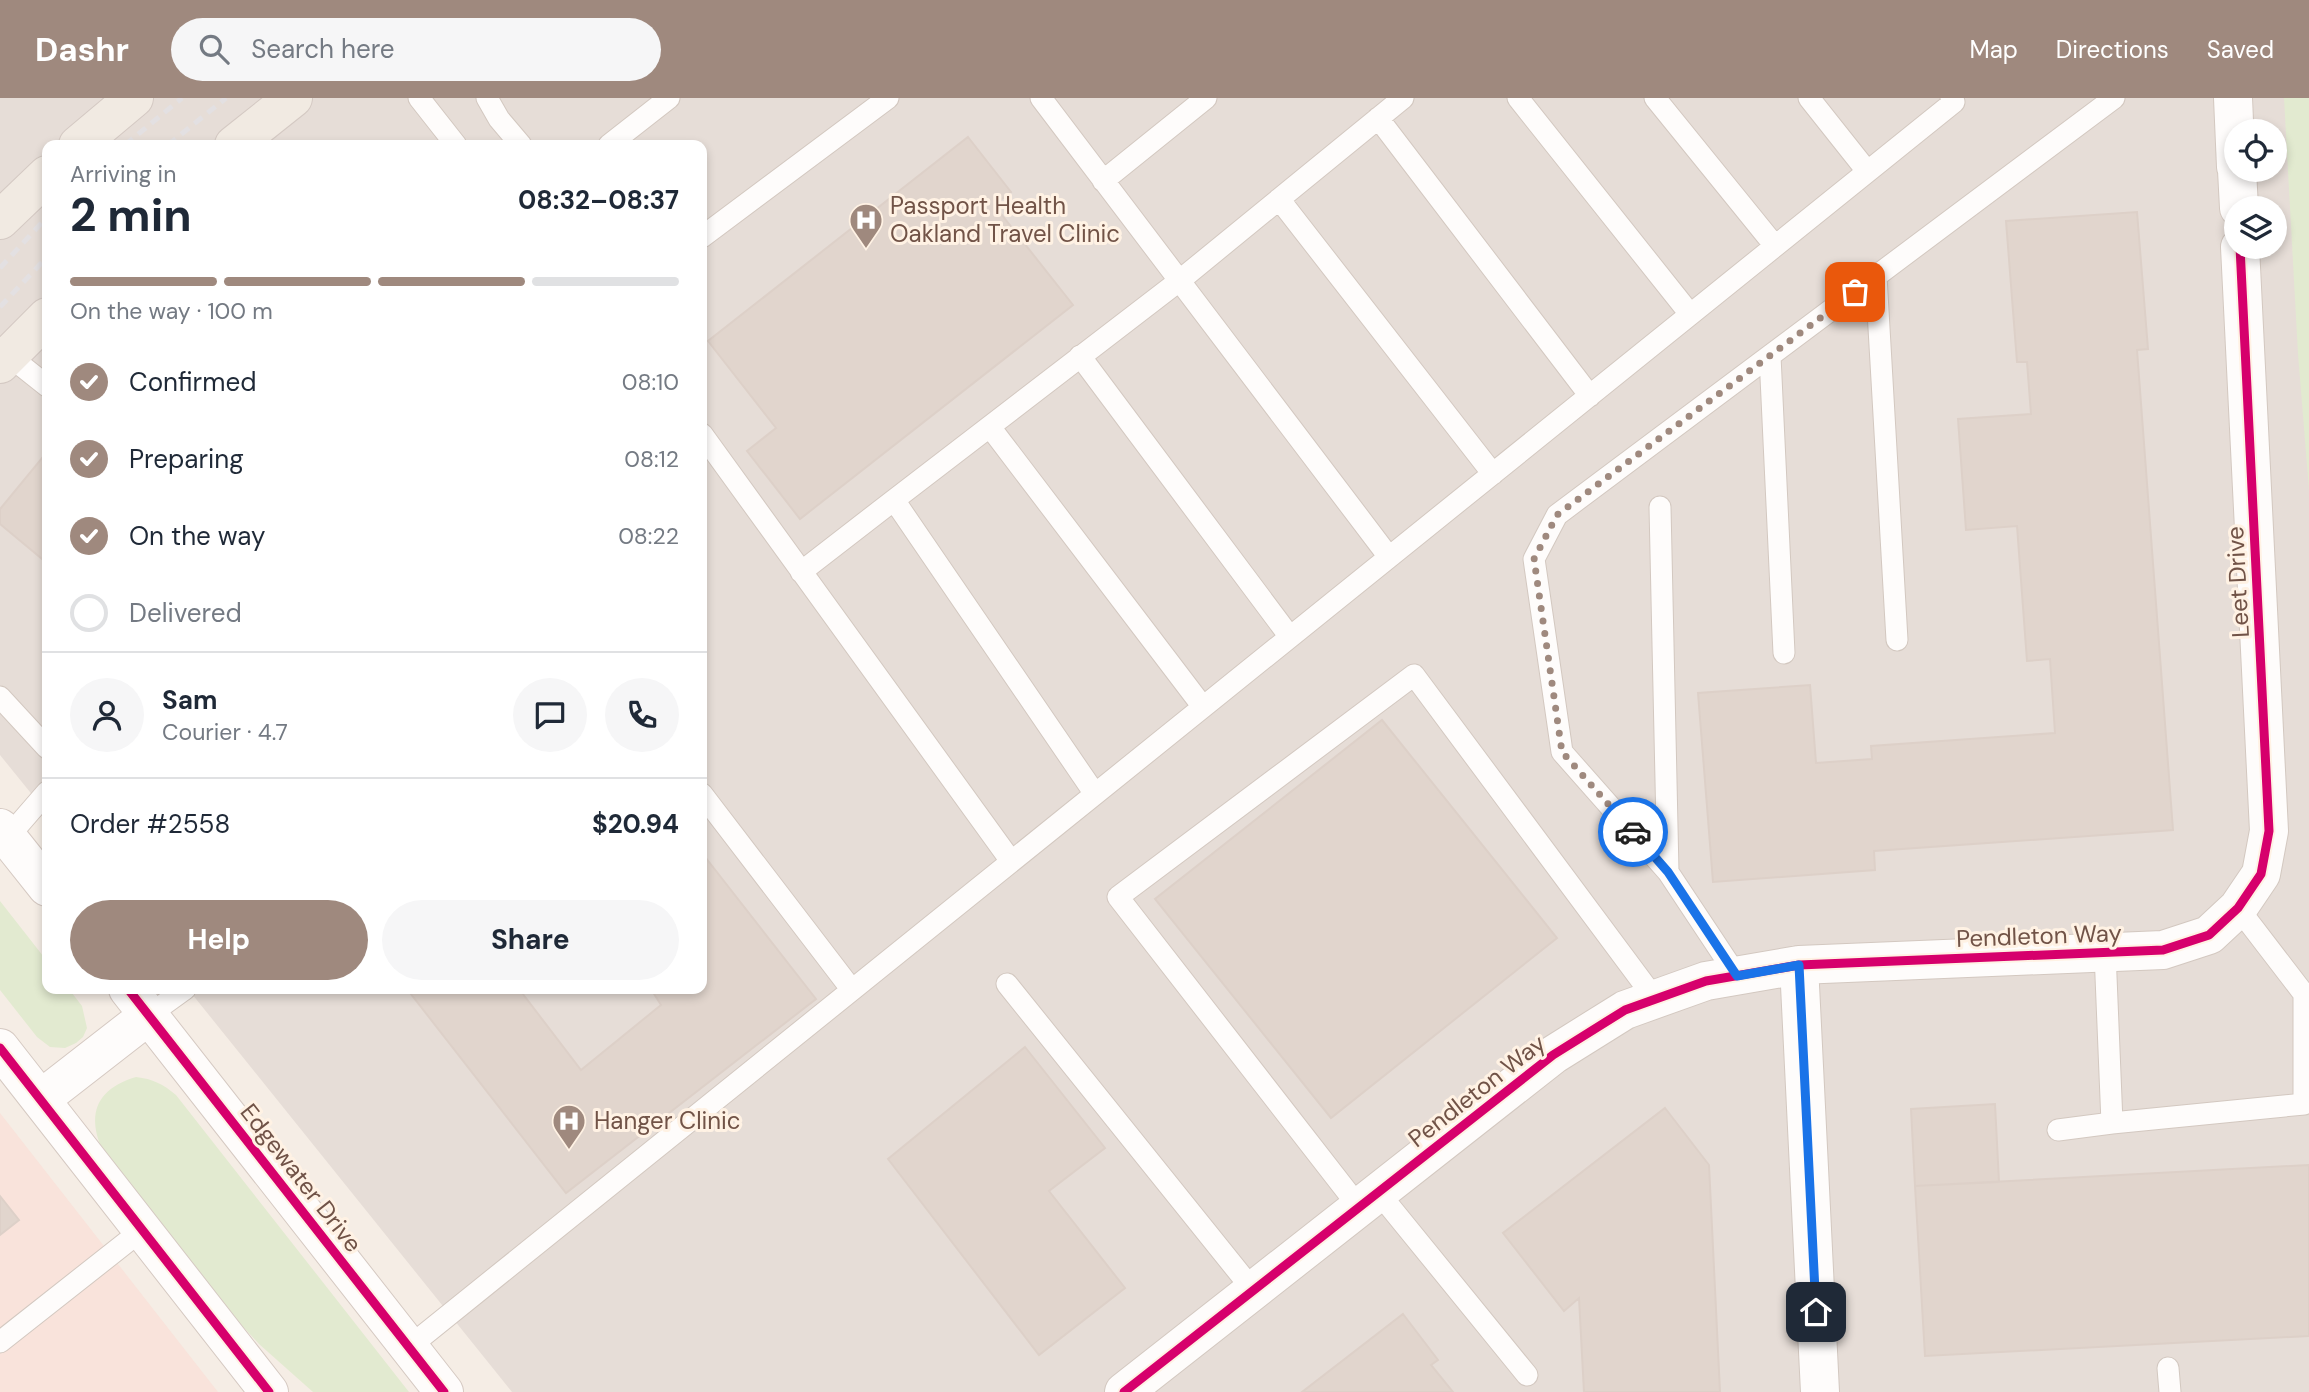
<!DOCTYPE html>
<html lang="en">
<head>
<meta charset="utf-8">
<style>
	:root { --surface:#fff; --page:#f6f6f7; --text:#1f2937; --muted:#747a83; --line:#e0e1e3; --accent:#9f897e }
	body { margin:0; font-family:"DM Sans",sans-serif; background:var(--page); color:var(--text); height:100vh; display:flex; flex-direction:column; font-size:26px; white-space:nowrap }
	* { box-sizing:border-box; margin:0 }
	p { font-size:23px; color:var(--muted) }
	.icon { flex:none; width:38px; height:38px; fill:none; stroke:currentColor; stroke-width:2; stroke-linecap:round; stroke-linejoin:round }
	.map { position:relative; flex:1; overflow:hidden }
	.side { position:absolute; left:42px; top:42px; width:665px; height:854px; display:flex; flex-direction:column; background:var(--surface); border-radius:14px; box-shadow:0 4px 10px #0003 }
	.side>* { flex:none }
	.tools { position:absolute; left:2224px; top:21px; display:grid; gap:14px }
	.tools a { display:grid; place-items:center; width:63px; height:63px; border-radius:50%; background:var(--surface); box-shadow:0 4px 10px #0003; font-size:35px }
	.pin { position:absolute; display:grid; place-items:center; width:60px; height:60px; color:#fff; margin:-30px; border-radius:14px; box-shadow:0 4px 10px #0006 }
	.courier { position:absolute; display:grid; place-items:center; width:70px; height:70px; margin:-35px; border:5px solid #1a73e8; border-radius:50%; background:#fff; color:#222; box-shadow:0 2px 9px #0007 }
	.summary em { font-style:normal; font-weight:700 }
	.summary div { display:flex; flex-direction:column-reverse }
	.summary { display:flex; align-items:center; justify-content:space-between; height:119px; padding:0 28px }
	h1 { font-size:46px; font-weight:700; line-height:52px }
	.bar { display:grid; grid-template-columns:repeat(4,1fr); gap:10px 7px; align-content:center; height:84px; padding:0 28px }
	.bar i { height:9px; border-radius:5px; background:var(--line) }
	.bar .selected { background:var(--accent) }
	.bar p { grid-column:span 4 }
	.line { display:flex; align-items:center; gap:18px; padding:0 28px; border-top:2px solid var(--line) }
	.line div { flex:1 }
	.round { display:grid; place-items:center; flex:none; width:74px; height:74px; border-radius:37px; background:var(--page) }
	ol { padding:0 28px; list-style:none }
	li { display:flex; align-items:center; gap:21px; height:77px }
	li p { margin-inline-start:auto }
	li .icon { padding:7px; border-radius:50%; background:var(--accent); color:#fff; stroke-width:4 }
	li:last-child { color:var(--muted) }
	li i { width:38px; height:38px; border:4px solid var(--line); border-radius:50% }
	.primary-button { display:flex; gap:14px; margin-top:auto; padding:14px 28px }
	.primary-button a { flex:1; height:80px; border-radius:42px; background:var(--accent); color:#fff; font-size:28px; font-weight:700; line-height:80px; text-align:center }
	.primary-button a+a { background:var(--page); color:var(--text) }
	header { display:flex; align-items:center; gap:42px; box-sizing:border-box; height:98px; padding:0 35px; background:var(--accent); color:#fff }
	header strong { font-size:33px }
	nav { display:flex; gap:38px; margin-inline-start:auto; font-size:24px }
	.search { width:490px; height:63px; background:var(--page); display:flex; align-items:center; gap:18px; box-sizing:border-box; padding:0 24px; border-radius:38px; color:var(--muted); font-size:26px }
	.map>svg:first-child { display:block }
	.commercial { fill:#f9e3db }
	.industrial { fill:#e6ddd7; fill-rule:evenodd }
	.green { fill:#e2ead0 }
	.building { fill:#e1d5cd; stroke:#ddd0c8; stroke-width:2 }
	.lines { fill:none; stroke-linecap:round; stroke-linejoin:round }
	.lane-casing { stroke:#d3c8c0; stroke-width:23 }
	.street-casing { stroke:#d3c8c0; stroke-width:40 }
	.secondary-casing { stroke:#d5c9c2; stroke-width:40 }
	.primary-casing { stroke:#d4c9c3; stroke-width:40 }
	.lane { stroke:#fefcfb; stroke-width:21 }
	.street { stroke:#fefcfb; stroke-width:38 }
	.secondary { stroke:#fefcfb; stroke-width:38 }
	.primary { stroke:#f1eae2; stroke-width:38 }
	.rail { stroke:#e3e0e2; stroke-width:5; stroke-dasharray:10 7; stroke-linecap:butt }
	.cycleway-casing { stroke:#fff2e4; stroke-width:13 }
	.cycleway { stroke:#d6006c; stroke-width:9 }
	.done { stroke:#9f897e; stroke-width:7; stroke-dasharray:0 12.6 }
	.route { stroke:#1a73e8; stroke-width:9 }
	.labels { text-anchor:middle; stroke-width:6; stroke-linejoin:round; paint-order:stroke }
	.poi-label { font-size:24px; fill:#715347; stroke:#fff2e4; text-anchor:start }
	.street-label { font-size:24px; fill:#715347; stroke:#fff2e4 }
</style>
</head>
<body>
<header>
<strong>Dashr</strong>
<div class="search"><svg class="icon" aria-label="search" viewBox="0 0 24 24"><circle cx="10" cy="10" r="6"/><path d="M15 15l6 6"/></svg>Search here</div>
<nav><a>Map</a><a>Directions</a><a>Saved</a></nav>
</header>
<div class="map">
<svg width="2309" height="1294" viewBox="0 0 2309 1294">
	<rect width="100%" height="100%" fill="#f5ede5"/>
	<path class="commercial" d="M0,1015L218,1294H0Z"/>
	<path class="industrial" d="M0,0H2309V1294H512L188,891H702V47H47V715L0,657ZM2236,33H2275V72H2236ZM2236,110H2275V149H2236Z"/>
	<path class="green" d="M2284,0H2309V392L2298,256Z
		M0,803L47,863V891H69L82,908L87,930L83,939L76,945L65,950L50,949L37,939L0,892Z
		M136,979C153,981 163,986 176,997L409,1294H313L259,1246L233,1218L102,1051C86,1015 98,990 136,979Z"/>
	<path class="building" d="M968,39L1011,94L994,107L1073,207L800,421L747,353L776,330L708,243Z
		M2137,114L2148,251L2137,252L2173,732L1874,753L1875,772L1713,784L1698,595L1810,587L1816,665L1872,661L1871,648L2055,635L2050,561L2027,563L2017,428L1966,432L1958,321L2031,316L2027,264H2017L2006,123Z
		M47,354V465L0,426V411Z
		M1382,622L1557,840L1331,1020L1155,801Z
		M702,755L816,901L566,1095L407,891H519L581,972L661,907L651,891H702Z
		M1025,949L1105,1050L1049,1093L1125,1190L1039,1257L888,1061Z
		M1995,1006L1999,1084L1915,1088L1911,1011Z
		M1665,1010L1709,1067L1720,1294H1584L1579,1200L1564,1213L1503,1135Z
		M2309,1067V1238L1925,1258L1915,1088Z
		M0,1098L19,1122L0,1137Z
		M1403,1216L1438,1262L1431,1267L1453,1294H1302Z"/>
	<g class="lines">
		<defs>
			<path id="lane" d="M419,0L456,47
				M487,0L499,21L521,47
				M1041,0L1389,459
				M1518,0L1690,216
				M1655,0L1775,148
				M1809,0L1867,73
				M1378,20L1590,298
				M609,47L669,0
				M1103,83L1206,0
				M1279,101L1493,376
				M702,139L888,0
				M1876,178L1897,542
				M8,257L47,288
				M1080,258L1290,539
				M1770,258L1784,555
				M990,329L1203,609
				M702,336L1011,763
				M1660,409L1668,774L1737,878
				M801,474L894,402
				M0,599L47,650
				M702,696L852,892
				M1095,696L894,402L1179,183L1403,0
				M8,739L47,694
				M1668,774L1562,654L1534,461L1557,417L2114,0
				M2105,854L2112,1025L2304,1006V896L2238,810
				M1007,886L1253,1192
				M149,917L185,891
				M2058,1032L2112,1025
				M1378,1094L1527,1277
				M1359,1109L1118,799L1414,577L1655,901
				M0,1244L142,1132
				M409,1249L1954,4L1951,0
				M2168,1270L2170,1294"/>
			<path id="street" d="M2233,0L2236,69
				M2237,72L2239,110
				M1799,867L1820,1294
				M1124,1294L1553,957L1625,912L1706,883L1799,867L2163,852L2209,837L2238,810L2261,776L2269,733L2240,149"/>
			<path id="secondary" d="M0,730L47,789
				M128,891L444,1294
				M0,950L269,1294
				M41,1001L149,917"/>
			<path id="primary" d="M78,47L134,0
				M234,47L293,0
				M0,122L47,77
				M0,266L47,219"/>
		</defs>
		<use href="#lane" class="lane-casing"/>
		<use href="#street" class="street-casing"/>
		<use href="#secondary" class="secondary-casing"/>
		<use href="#primary" class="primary-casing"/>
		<use href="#lane" class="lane"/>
		<use href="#street" class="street"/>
		<use href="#secondary" class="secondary"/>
		<use href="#primary" class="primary"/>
		<path class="rail" d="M125,47L182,0
			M168,47L226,0
			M0,170L47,119
			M0,209L47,159"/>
		<defs>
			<path id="cycleway" d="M128,891L444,1294
				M0,950L269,1294
				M1124,1294L1553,957L1625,912L1706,883L1799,867L2163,852L2209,837L2238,810L2261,776L2269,733L2240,149"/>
		</defs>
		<use href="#cycleway" class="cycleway-casing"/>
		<use href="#cycleway" class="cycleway"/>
	</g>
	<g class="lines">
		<path class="done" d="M1633,734L1562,654L1534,461L1557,417L1855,194"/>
		<path class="route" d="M1633,734L1668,774L1737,878L1799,867L1816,1214"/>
	</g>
	<defs>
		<symbol id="hospital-pin" viewBox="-11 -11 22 30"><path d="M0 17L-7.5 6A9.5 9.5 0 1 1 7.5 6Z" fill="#9f897e" stroke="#fff2e4"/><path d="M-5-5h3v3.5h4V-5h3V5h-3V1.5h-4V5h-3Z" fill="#fff"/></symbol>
	</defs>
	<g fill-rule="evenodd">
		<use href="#hospital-pin" x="847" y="103" width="38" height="52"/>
		<use href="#hospital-pin" x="550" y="1004" width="38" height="52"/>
	</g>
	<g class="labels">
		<g class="poi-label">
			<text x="890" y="116">Passport Health<tspan x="890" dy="28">Oakland Travel Clinic</tspan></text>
			<text x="594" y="1031">Hanger Clinic</text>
		</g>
		<g class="street-label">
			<text transform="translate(2238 484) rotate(-93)" y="8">Leet Drive</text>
			<text transform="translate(2039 838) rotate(-2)" y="8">Pendleton Way</text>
			<text transform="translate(1477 993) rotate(-38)" y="8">Pendleton Way</text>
			<text transform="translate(301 1080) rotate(52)" y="8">Edgewater Drive</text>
		</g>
	</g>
</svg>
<div class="tools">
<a><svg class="icon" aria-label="locate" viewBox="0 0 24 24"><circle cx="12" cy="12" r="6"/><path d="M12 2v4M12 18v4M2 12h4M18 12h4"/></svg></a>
<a><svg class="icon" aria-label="layers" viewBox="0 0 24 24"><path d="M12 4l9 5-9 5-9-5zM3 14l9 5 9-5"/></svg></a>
</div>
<div class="pin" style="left:1855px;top:194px;background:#ea580c"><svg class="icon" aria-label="bag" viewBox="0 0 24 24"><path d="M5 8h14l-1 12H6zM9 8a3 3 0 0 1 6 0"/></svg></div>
<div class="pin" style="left:1816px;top:1214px;background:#1f2937"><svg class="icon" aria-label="home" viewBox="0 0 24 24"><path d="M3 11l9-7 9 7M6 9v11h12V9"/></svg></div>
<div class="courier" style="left:1633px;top:734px"><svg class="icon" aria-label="car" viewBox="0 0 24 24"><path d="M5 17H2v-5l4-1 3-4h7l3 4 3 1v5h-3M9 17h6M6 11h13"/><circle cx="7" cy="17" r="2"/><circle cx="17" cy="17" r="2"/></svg></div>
<section class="side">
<div class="summary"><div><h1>2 min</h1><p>Arriving in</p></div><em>08:32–08:37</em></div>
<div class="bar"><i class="selected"></i><i class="selected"></i><i class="selected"></i><i></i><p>On the way · 100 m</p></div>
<ol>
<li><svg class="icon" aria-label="check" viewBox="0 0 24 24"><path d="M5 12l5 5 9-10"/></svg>Confirmed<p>08:10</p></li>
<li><svg class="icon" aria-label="check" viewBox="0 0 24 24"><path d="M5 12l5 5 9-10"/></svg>Preparing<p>08:12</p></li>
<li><svg class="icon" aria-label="check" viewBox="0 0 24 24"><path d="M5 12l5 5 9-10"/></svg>On the way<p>08:22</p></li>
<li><i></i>Delivered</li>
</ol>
<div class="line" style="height:126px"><a class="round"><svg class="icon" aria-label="person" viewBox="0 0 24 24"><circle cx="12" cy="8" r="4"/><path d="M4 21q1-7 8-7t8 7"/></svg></a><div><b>Sam</b><p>Courier · 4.7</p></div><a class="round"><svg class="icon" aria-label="chat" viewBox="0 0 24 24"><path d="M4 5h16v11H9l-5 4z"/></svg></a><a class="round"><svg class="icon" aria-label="phone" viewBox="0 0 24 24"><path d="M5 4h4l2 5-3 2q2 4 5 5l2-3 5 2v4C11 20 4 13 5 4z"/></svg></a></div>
<div class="line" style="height:91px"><div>Order #2558</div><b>$20.94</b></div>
<div class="primary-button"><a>Help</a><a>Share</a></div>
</section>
</div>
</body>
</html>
